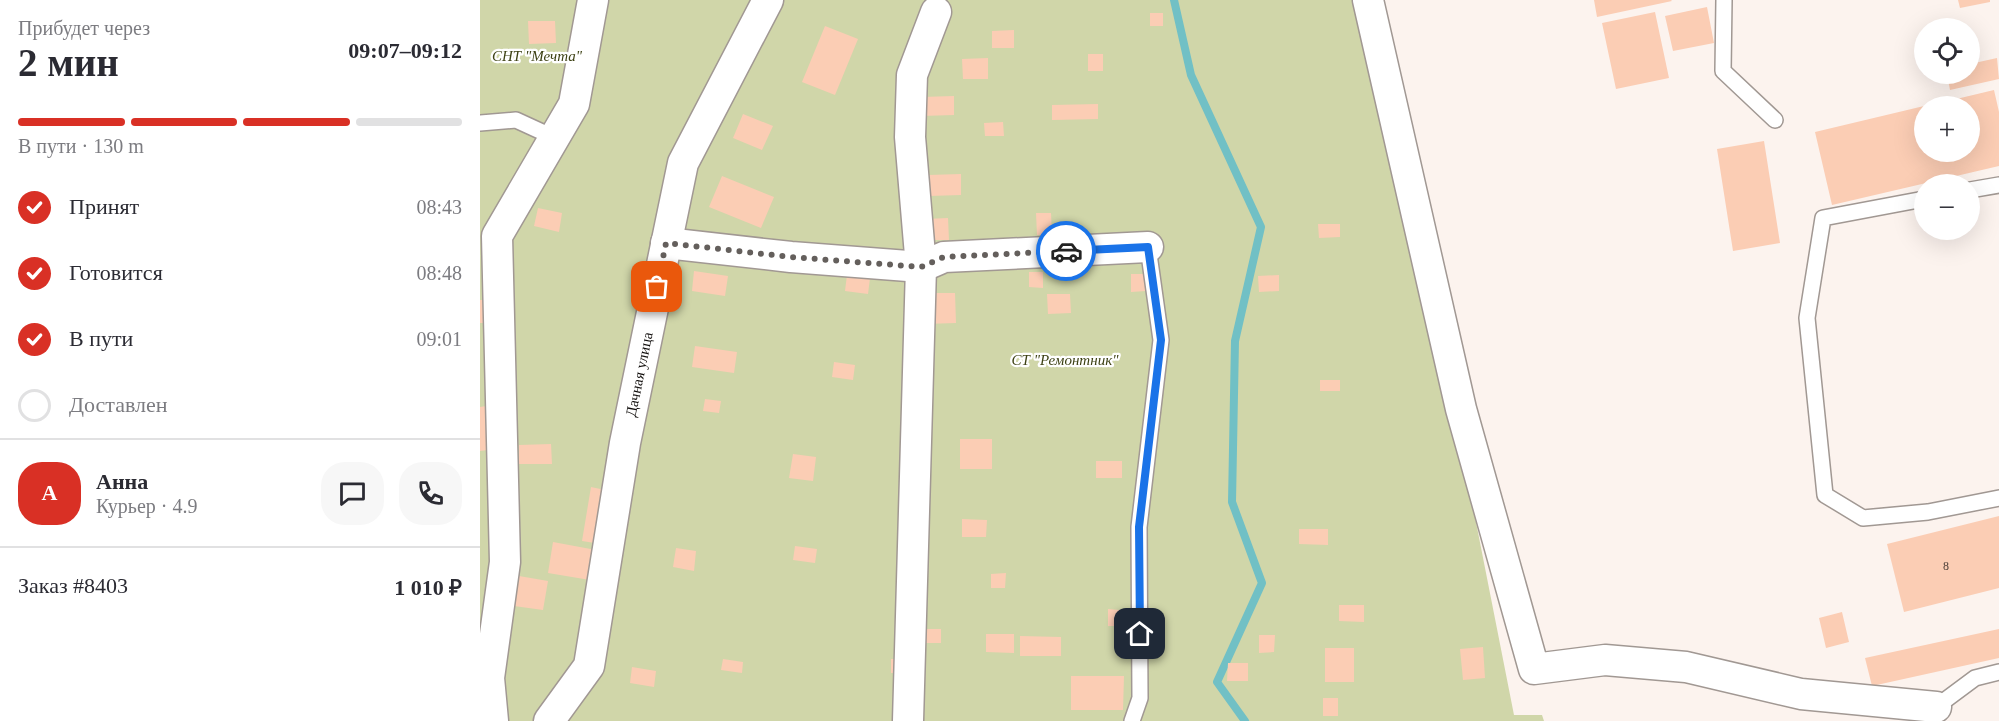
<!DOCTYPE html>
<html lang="ru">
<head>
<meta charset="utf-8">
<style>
	:root { --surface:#fff; --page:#f7f7f7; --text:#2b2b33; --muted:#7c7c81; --line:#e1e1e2; --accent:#d93025 }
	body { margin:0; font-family:Georgia,serif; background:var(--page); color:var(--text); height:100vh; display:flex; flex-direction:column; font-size:22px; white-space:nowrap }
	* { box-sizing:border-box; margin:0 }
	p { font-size:20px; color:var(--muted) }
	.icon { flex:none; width:33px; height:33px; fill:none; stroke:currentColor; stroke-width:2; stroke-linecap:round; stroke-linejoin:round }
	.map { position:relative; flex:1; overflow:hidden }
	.side { display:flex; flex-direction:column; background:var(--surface); width:480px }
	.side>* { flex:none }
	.buttons { position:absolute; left:1434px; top:18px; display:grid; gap:12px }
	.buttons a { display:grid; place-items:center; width:66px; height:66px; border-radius:50%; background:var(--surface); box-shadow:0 6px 24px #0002; font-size:30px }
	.pin { position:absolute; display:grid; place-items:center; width:51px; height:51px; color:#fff; margin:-26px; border-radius:12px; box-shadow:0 3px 9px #0006 }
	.courier { position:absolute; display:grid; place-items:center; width:60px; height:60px; margin:-30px; border:4px solid #1a73e8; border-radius:50%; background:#fff; color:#222; box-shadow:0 2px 8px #0007 }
	.summary em { font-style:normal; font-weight:700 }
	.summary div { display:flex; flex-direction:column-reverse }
	.summary { display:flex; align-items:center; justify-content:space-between; height:102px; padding:0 18px }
	h1 { font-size:39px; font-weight:700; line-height:45px }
	.bar { display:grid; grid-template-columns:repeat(4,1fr); gap:9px 6px; align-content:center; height:72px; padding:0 18px }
	.bar i { height:8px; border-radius:4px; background:var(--line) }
	.bar .current { background:var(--accent) }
	.bar p { grid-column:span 4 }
	.line { display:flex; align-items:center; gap:15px; padding:0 18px; border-top:2px solid var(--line) }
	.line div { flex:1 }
	.round { display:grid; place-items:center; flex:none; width:63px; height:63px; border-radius:24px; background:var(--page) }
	ol { padding:0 18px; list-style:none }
	li { display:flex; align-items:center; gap:18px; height:66px }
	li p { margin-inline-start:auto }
	li .icon { padding:6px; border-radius:50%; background:var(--accent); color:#fff; stroke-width:4 }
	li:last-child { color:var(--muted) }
	li i { width:33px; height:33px; border:3px solid var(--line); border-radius:50% }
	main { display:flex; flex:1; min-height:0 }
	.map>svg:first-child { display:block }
	.green { fill:#d0d6a9 }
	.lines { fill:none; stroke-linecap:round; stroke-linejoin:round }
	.stream { stroke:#71c0c5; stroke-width:8 }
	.building { fill:#fbcdb4 }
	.lane-casing { stroke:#a19893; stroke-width:18 }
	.street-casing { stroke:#a19893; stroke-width:33 }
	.lane { stroke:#fff; stroke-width:15 }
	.street { stroke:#fff; stroke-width:30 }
	.done { stroke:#645f5c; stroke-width:6; stroke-dasharray:0 10.8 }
	.route { stroke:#1a73e8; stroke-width:8 }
	.labels { text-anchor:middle; stroke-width:4.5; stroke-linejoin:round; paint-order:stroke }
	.number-label { font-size:12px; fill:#4c3e37 }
	.park-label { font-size:15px; font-style:italic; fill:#3d4114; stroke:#fff }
	.street-label { font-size:15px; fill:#120f0d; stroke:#fff }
</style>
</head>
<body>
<main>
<section class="side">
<div class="summary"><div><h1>2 мин</h1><p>Прибудет через</p></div><em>09:07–09:12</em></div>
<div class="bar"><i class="current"></i><i class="current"></i><i class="current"></i><i></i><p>В пути · 130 m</p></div>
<ol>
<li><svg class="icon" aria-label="check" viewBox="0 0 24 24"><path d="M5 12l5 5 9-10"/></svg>Принят<p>08:43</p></li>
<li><svg class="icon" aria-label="check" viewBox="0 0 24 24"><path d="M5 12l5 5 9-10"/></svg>Готовится<p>08:48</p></li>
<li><svg class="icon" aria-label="check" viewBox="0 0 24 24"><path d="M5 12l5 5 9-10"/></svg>В пути<p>09:01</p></li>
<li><i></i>Доставлен</li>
</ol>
<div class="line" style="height:108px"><b class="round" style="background:var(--accent);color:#fff">А</b><div><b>Анна</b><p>Курьер · 4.9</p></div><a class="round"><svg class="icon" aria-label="chat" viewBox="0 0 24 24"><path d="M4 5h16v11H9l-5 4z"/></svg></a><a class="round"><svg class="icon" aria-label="phone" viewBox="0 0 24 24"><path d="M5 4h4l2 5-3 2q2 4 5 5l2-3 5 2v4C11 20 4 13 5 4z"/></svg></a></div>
<div class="line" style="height:78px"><div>Заказ #8403</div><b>1 010 ₽</b></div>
</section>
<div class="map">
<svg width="1519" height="721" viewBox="0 0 1519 721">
	<rect width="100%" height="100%" fill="#fcf3ee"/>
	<path class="green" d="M0,0H879L993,507L1034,715H1062L1064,721H0Z"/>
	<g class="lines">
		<path class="stream" d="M694,0L711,75L781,227L755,341L752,502L782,583L737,682L765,721"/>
	</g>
	<path class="building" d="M1114,0H1191L1192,1L1117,17Z
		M1478,0H1510V2L1480,8Z
		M1227,7L1234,43L1193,51L1185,16Z
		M1175,12L1189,78L1136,89L1122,23Z
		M670,13H683V26H670Z
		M48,21H75L76,43L49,44Z
		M345,26L378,39L355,95L322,82Z
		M534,30V48H512V31Z
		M608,54H623V71H608Z
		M508,58V79H483L482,59Z
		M1517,58L1519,79L1470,90L1467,74H1490V64Z
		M1514,90L1519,112V166L1352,205L1335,132L1444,106V152H1490V106H1447Z
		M474,96V115L441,116V97Z
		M618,104V119L572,120V105Z
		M263,114L293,126L282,150L253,138Z
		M523,122L524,136H505L504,123Z
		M1284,141L1300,243L1253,251L1237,149Z
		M481,174V195L449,196L448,175Z
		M242,176L294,197L281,228L229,207Z
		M58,208L82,213L79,232L54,226Z
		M556,213H571L572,235H557Z
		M468,218L469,240H447L446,219Z
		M838,224H860V237L839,238Z
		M214,271L248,276L245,296L212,291Z
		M549,272H563V288L549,287Z
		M651,274H665L666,291L651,292Z
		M367,275L390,278L388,294L365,291Z
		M799,275V291L779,292L778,276Z
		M444,293H475L476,323L445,324Z
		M567,294H590L591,313L568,314Z
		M0,300H3L4,323H0Z
		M215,346L257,352L254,373L212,367Z
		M354,362L375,365L373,380L352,377Z
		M840,380H860V391H840Z
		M225,399L241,401L239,413L223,411Z
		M12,405L16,449L0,451V407Z
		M480,439H512V469H480Z
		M71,444L72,464H39V445Z
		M313,454L336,457L333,481L309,478Z
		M616,461H642V478H616Z
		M111,487L130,491L121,544L102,541Z
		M1519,516V588L1424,612L1407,544Z
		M482,519L507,520L506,537H482Z
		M819,529H848V545L819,544Z
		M73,542L116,550L110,580L68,573Z
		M315,546L337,549L335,563L313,560Z
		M196,548L216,551L214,571L193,567Z
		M526,573L525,588H511V574Z
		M39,576L68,581L63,610L34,606Z
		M859,605H884V622L859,621Z
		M628,609L640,610V626H628Z
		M1362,612L1369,642L1346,648L1339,618Z
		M439,629H461V643H439Z
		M1519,629V658L1392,686L1385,658Z
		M506,634H534V653L506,652Z
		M779,635H795L794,652L779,653Z
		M540,636L581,637V656H540Z
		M1003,647L1005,678L983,680L980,649Z
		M845,648H874V682H845Z
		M243,659L263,662L262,673L241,670Z
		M411,659H425V673H411Z
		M748,663H768V681H747Z
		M152,667L176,671L174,687L150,683Z
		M591,676H644L643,710H591Z
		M843,698H858V716H843Z"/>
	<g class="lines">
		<defs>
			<path id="lane" d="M1244,0L1243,71L1295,120
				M0,123L36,120L73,137
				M1490,190L1519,185
				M1444,199L1343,218L1327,318L1345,495L1383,518L1448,512L1519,498
				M1457,712L1456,707L1495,678L1519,672
				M652,721L660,698L659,527L681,340L668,247"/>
			<g id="street">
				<path d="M888,0L981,409L1054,669L1125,660L1206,667L1321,694L1456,707"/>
				<path d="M186,243L311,257L441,267L464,257L668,247"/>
				<path d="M13,721L9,678L25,562L17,236L94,104L113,0"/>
				<path id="s1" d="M69,721L109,666L145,443L203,163L288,0"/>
				<path d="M428,721L441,267L430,137L432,75L456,12"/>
			</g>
		</defs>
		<use href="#lane" class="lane-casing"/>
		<use href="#street" class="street-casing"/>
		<use href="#lane" class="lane"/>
		<use href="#street" class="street"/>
	</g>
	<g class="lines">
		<path class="done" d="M177,287L186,243L311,257L441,267L464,257L586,251"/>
		<path class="route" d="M586,251L668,247L681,340L659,527L660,634"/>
	</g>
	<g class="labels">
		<g class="number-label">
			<text x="1466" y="570">8</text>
		</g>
		<g class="park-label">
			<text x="57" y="61">СНТ "Мечта"</text>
			<text x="585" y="365">СТ "Ремонтник"</text>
		</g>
		<g class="street-label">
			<text dy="5" stroke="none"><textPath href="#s1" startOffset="364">Дачная улица</textPath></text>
		</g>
	</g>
</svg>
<div class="buttons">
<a><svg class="icon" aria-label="locate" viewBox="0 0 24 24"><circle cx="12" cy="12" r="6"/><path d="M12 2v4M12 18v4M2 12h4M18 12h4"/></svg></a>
<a>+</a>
<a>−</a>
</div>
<div class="pin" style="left:177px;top:287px;background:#ea580c"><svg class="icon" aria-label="bag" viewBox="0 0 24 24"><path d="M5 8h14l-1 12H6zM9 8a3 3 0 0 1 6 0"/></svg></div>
<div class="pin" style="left:660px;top:634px;background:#1f2937"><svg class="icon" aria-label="home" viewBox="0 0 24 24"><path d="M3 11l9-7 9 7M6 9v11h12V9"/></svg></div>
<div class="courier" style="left:586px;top:251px"><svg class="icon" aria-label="car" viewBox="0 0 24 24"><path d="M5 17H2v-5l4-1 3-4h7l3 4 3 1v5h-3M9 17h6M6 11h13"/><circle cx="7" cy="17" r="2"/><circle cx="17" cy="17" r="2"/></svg></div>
</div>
</main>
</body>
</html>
